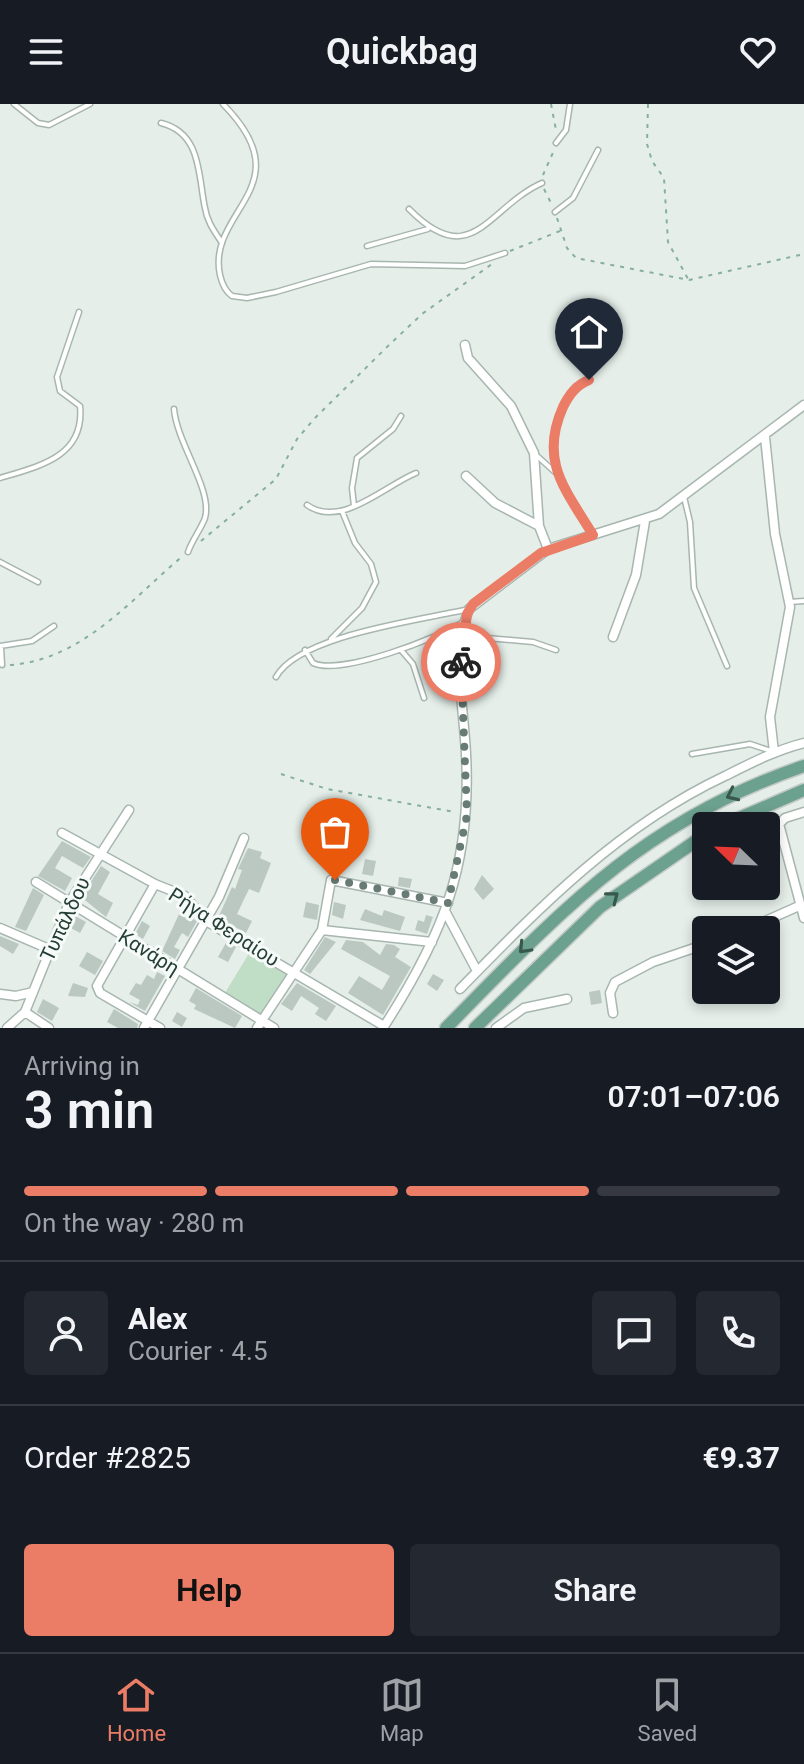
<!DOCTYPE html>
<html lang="en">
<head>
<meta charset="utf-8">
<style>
	:root { --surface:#171b24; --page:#242831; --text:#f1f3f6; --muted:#9ea1a6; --line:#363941; --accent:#eb7c66 }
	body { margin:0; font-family:Roboto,sans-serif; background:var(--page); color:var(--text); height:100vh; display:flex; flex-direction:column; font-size:30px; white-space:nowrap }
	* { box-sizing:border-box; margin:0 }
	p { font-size:26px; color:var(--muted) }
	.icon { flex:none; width:44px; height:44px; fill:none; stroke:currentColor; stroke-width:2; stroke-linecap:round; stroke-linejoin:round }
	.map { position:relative; height:924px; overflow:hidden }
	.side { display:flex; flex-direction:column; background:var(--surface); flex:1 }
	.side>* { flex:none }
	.needle { width:52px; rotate:293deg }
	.tools { position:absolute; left:692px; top:708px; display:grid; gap:16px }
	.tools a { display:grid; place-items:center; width:88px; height:88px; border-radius:8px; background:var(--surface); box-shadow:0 4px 12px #0003; font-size:40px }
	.pin { position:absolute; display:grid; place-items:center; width:68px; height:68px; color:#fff; margin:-82px -34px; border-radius:50% 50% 50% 0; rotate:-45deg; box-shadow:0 0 8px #0007 }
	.pin .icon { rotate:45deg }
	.courier { position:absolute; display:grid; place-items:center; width:80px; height:80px; margin:-40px; border:6px solid #eb7c66; border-radius:50%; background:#fff; color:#222; box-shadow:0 2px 10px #0007 }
	.summary em { font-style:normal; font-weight:600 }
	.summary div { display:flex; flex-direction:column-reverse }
	.summary { display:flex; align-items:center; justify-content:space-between; height:136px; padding:0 24px }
	h1 { font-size:52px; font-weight:600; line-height:60px }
	.bar { display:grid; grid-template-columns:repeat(4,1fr); gap:12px 8px; align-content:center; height:96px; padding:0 24px }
	.bar i { height:10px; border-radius:6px; background:var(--line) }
	.bar .active { background:var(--accent) }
	.bar p { grid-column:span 4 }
	.line { display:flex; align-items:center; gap:20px; padding:0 24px; border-top:2px solid var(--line) }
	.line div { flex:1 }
	.round { display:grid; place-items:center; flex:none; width:84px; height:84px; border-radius:8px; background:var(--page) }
	.button { display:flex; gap:16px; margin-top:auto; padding:16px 24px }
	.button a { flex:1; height:92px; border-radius:8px; background:var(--accent); color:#111; font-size:32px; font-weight:600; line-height:92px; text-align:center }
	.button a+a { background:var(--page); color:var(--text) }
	header { display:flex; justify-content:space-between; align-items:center; height:104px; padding:0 24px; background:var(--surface); font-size:36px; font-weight:600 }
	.tab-bar { display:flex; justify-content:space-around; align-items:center; height:112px; border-top:2px solid var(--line); background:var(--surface); font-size:22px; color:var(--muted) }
	.tab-bar a { display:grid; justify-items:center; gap:4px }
	.tab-bar .active { color:var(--accent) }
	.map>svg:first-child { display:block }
	.green { fill:#c0ddc5 }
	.building { fill:#bbc8c2 }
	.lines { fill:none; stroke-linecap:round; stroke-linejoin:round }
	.service-casing { stroke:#a8b6b0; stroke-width:7 }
	.minor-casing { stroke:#a8b6b0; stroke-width:11 }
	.primary-casing { stroke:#c2c9c7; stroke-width:15 }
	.path { stroke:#87afa0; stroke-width:2; stroke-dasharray:4 6; stroke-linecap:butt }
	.service { stroke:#fff; stroke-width:4 }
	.minor { stroke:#fff; stroke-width:8 }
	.primary { stroke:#6ca18f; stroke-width:12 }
	.oneway { stroke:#37584c }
	.done { stroke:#687c75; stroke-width:8; stroke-dasharray:0 14.4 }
	.route { stroke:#eb7c66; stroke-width:10 }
	.labels { text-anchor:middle; stroke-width:6; stroke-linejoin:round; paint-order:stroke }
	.street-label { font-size:20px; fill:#253f36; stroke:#f6faf8 }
</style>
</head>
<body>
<header><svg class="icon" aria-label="menu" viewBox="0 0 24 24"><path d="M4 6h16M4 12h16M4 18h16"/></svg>Quickbag<svg class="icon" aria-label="heart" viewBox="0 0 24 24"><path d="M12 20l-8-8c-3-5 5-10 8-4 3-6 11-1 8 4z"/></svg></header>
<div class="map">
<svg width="804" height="924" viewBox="0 0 804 924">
	<rect width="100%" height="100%" fill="#e5eee9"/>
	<path class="green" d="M251,846L290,868L264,912L225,889Z"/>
	<path class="building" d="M62,737L91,753L83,764L62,752L55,764L72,774L65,787L38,772Z
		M248,744L262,748L260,754L271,759L259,789L249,785L237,810L252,817L246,829L218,814L232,783L235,785L242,766L238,765Z
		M365,755L376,757L373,772L362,770Z
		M101,762L110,768L98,790L113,799L106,813L81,793Z
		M482,771L494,785L483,796L474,785Z
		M399,773L412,775L410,784L398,782Z
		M33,784L44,791L26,827L15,823Z
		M306,798L319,801L317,816L303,813Z
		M334,798L346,801L343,815L332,811Z
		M365,805L382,812L384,806L405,813L400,827L360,816Z
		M180,808L197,817L188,833L182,829L174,843L180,846L175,855L162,847Z
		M72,810L86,818L80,829L67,822Z
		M426,811L433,813L427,830L415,826L418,816L424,818Z
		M142,817L150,822L143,835L135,830Z
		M0,832L19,840L13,850L0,842Z
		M325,833L336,838L310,870L304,866Z
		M346,836L363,838L380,851L386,840L394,841L400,845L395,853L411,863L383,911L348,889L359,872L382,886L390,872L341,845Z
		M227,837L236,843L228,858L218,853Z
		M87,848L103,857L95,871L79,862Z
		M157,868L165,872L145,907L129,898L138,901L140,896L129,890L136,879L141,881L147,871L154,875Z
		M433,870L444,876L437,887L427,880Z
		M73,879L88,884L85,893L68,892Z
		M297,879L336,902L326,917L315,910L319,904L301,892L292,907L281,900Z
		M196,884L242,912L235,924L194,905L196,901L189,897Z
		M600,886L602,899L591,901L589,888Z
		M43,895L59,904L52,917L37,908Z
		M114,905L138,920L137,924H118L107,918Z
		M177,908L187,914L182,923L172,917Z"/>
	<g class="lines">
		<defs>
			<path id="service" d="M14,0L38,19L49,21L90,0
				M223,0C305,83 206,106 220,171C222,180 225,187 232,192L247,194L276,188L371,160L465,162L505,149
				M161,19C202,29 198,72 205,104C207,118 215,128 222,139
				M556,39L566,26L570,0
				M409,105C472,169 488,103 542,79
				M555,108L573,94L598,46
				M367,142L428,125
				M589,276C574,282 567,294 561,308C540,356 567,388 591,429
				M174,305C177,340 213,386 205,414C201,425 192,436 188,448
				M536,351L556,369
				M0,374C41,362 85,352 80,302L60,287L57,273L79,208
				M684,393L690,418L694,484L727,562
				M307,401C341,425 384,382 416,369
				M354,402L352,384L357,354L393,325L401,312
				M0,458L38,478
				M789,498L804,497
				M463,532L533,538L556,546
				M331,535L362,504L376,478L371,460L355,439L342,407
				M0,542L32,537L54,522
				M1,543L2,561
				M305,546L313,559C340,572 439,534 465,517
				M401,546L413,560L424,594
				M276,573C299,531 422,516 469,505
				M692,650L750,640L771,647"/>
			<path id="minor" d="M465,241L468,254L511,302L534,349L539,422L548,445
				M765,333L775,430L790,503L770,613L774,648
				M466,372L495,399L539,422
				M613,533L636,471L645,417
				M804,708L785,714L779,720L804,814
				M62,729L155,780L185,792L206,817L384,922
				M36,778L274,924
				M155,780L97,882L100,889L160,924
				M445,807L477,867
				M0,824L49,845
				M322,826L432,838
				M745,826L799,802
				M460,885C541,802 619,722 725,672C751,659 776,646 804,639
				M0,890L16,892L33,888
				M25,908L49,924
				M613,909L610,889L615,878L653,858L706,840
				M7,924L25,908L69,799L129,706
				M144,924L219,793L244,734
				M257,924L322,826L331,776L448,799
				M383,924C442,833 472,761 466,650C464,604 451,549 469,505L548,445L659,410L804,301
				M496,924L524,904L567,895"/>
			<path id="primary" d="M721,722L804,686
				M446,924C561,807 643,717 804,662
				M475,924L600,803L706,730"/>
		</defs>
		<use href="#service" class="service-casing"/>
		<use href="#minor" class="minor-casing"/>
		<use href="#primary" class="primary-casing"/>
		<path class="path" d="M551,0L556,26
			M648,0L647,40L652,57L664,74L668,138L688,175
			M543,71L555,44
			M544,85L552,101
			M557,114L567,144L576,154L689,176L804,150
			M510,147L560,127
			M201,437L276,375L297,335L315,314L388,242L422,210L492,160
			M10,561C83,556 132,494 184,451
			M281,670L327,685L455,708"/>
		<use href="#service" class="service"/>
		<use href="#minor" class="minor"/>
		<use href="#primary" class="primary"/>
	</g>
	<defs><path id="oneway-chevron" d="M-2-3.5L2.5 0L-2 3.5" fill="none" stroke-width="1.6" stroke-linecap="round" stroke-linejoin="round" transform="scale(2)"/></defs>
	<g class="oneway">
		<use href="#oneway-chevron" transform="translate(732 691) rotate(155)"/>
		<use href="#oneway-chevron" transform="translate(613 793) rotate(-38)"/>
		<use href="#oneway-chevron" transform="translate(524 844) rotate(134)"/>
	</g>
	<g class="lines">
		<path class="done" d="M335,776L448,799L467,711L461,558"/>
		<path class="route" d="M461,558L467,510L473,500L541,449L593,431C565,385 539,357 563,303C569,291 576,281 589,276"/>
	</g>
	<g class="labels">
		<g class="street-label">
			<text transform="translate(65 815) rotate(-65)" y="7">Τυπάλδου</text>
			<text transform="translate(224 823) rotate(33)" y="7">Ρήγα Φεραίου</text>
			<text transform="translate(149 848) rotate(32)" y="7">Κανάρη</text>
		</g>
	</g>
</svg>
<div class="tools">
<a><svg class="needle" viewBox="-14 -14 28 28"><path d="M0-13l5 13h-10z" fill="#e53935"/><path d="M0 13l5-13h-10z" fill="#9ea1a6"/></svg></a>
<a><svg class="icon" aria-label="layers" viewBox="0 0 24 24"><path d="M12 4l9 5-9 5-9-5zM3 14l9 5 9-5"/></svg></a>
</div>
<div class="pin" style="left:335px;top:776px;background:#ea580c"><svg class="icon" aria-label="bag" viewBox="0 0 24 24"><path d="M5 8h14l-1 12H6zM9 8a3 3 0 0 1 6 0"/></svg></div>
<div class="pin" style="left:589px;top:276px;background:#1f2937"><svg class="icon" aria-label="home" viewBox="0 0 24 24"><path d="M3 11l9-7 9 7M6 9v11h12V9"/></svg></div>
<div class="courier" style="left:461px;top:558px"><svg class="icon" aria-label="bike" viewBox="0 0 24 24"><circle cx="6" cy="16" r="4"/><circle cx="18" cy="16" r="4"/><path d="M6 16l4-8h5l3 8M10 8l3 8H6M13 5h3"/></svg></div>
</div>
<section class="side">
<div class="summary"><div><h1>3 min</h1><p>Arriving in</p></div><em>07:01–07:06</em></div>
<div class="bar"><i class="active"></i><i class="active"></i><i class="active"></i><i></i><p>On the way · 280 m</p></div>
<div class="line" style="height:144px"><a class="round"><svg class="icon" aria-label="person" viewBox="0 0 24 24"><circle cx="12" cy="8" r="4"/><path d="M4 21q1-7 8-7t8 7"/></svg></a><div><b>Alex</b><p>Courier · 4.5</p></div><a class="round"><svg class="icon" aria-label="chat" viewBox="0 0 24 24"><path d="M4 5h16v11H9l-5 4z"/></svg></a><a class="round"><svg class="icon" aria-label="phone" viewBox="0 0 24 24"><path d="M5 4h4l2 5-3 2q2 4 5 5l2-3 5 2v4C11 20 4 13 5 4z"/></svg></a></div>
<div class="line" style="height:104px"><div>Order #2825</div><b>€9.37</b></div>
<div class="button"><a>Help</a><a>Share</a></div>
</section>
<nav class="tab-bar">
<a class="active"><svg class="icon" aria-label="home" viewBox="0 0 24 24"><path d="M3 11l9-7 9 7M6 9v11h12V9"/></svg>Home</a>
<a><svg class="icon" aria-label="map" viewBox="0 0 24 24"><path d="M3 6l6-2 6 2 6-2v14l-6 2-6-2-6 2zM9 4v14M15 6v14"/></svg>Map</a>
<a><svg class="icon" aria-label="saved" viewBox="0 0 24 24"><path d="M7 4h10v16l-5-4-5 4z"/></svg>Saved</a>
</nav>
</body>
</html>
